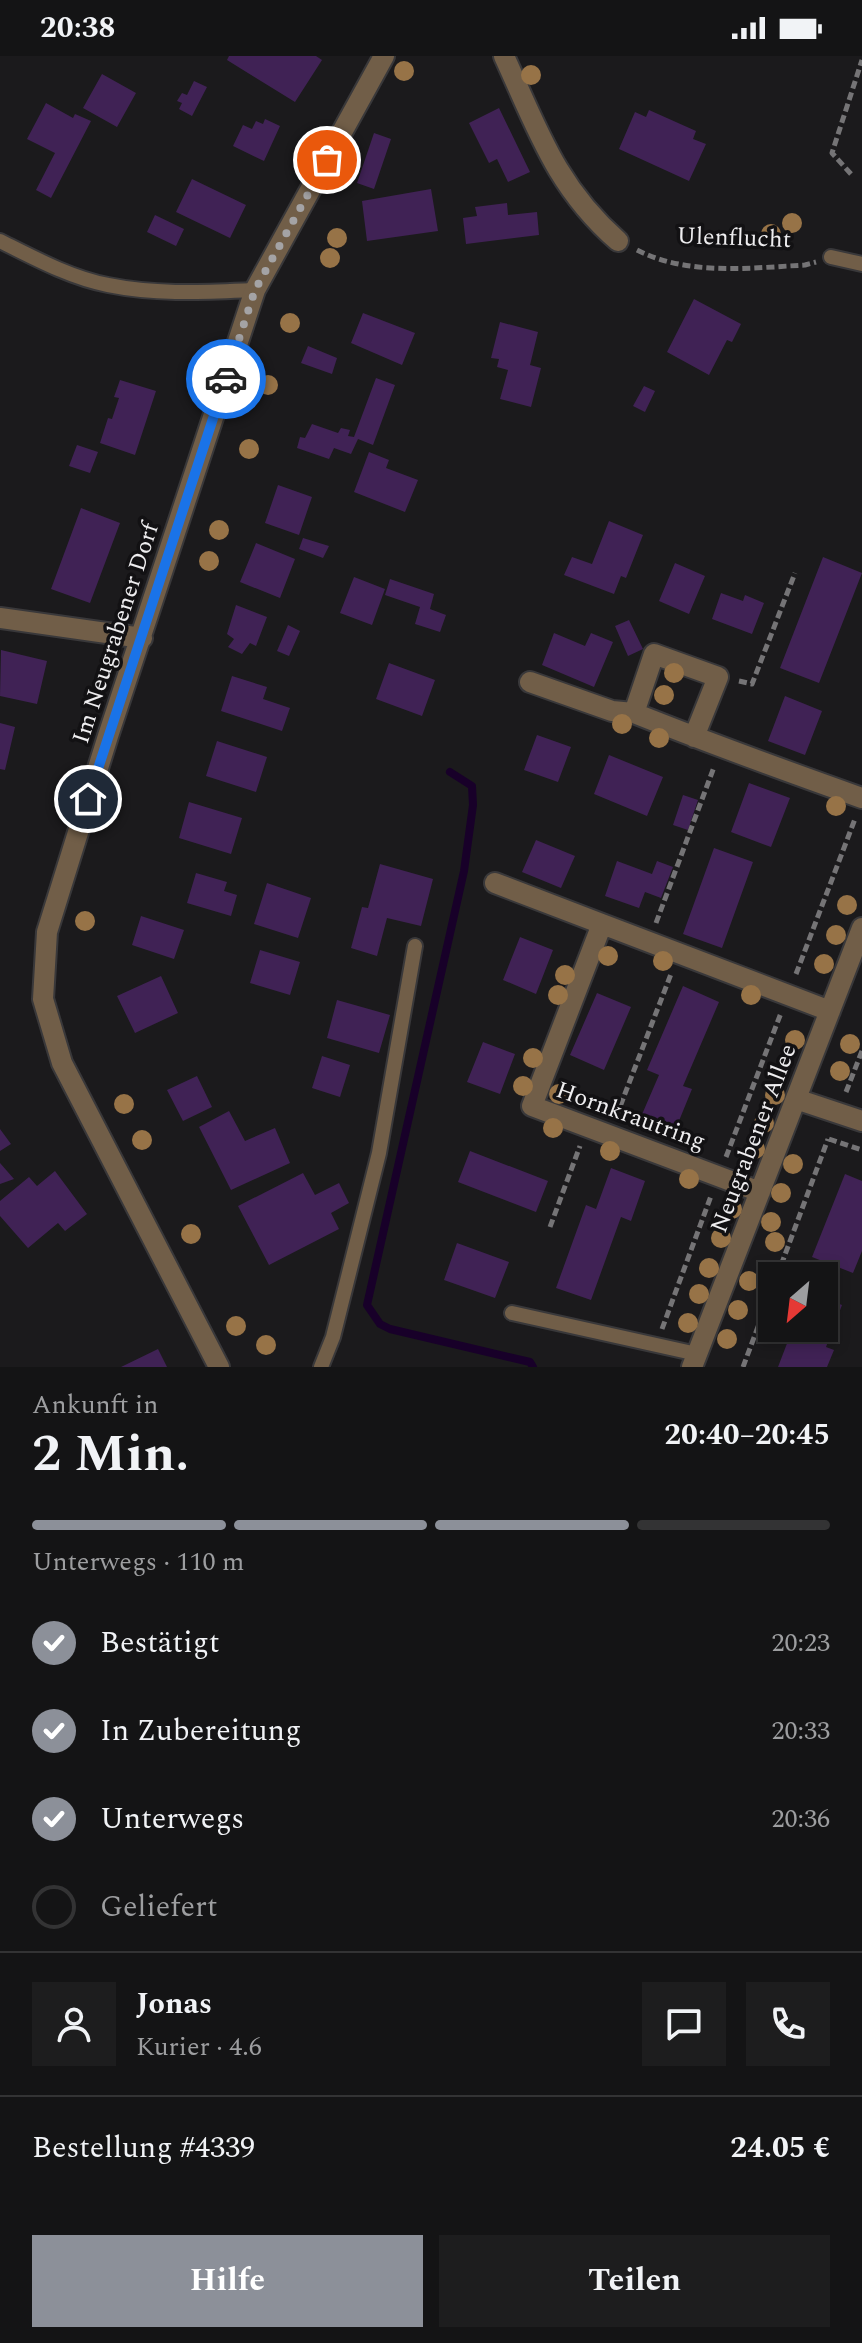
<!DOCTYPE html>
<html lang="de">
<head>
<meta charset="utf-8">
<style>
	:root { --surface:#141415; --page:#1d1d1e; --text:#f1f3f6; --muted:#9d9ea0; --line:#333334; --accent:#8c9099 }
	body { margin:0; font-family:Spectral,serif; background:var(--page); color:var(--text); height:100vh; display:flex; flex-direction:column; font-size:30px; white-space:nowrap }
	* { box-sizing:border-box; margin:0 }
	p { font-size:26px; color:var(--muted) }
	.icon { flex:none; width:44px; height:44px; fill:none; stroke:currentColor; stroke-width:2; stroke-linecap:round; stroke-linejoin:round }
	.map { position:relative; height:1311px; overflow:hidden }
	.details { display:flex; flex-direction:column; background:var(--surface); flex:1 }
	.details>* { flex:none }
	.needle { width:52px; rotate:208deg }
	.buttons { position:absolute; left:758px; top:1206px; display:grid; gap:16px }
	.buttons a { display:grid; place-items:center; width:80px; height:80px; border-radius:0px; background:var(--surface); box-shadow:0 4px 12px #0003,0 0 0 2px var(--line); font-size:40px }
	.pin { position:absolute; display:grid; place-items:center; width:68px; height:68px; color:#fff; margin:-34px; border:4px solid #fff; border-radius:50%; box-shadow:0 2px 8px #0007 }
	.courier { position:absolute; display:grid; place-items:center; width:80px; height:80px; margin:-40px; border:6px solid #1a73e8; border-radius:50%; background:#fff; color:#222; box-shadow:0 2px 10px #0007 }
	.summary em { font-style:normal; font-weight:700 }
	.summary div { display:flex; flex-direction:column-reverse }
	.summary { display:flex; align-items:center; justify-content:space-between; height:136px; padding:0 32px }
	h1 { font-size:52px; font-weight:700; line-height:60px }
	.bar { display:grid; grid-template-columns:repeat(4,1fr); gap:12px 8px; align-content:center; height:96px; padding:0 32px }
	.bar i { height:10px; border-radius:6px; background:var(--line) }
	.bar .selected { background:var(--accent) }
	.bar p { grid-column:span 4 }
	.line { display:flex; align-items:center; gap:20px; padding:0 32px; border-top:2px solid var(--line) }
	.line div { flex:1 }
	.round { display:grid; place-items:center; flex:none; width:84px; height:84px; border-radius:0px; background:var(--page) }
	ol { padding:0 32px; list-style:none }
	li { display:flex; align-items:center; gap:24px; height:88px }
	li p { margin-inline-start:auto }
	li .icon { padding:8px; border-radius:50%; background:var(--accent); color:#fff; stroke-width:4 }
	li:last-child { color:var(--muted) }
	li i { width:44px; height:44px; border:4px solid var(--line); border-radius:50% }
	.primary-button { display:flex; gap:16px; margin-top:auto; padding:16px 32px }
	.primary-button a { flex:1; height:92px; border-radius:0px; background:var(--accent); color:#fff; font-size:32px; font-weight:700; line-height:92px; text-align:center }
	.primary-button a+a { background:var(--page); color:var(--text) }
	.status { display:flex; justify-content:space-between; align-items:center; height:56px; padding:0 40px; background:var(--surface); direction:ltr }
	.status svg { height:22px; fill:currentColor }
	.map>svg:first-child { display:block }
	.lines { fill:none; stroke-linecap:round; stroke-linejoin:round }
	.stream { stroke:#180029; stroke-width:8 }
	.building { fill:#402255 }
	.lane-casing { stroke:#39383a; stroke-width:18 }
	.street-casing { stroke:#39383a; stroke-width:24 }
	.path { stroke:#757476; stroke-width:5; stroke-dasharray:8 4; stroke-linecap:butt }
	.lane { stroke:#715e48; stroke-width:14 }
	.street { stroke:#715e48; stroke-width:20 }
	.tree { fill:#977347 }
	.done { stroke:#a4a3a5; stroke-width:8; stroke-dasharray:0 14.4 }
	.route { stroke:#1a73e8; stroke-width:10 }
	.labels { text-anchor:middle; stroke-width:7; stroke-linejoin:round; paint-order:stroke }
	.street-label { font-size:24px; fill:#eeedef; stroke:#121113 }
</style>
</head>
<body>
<div class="status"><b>20:38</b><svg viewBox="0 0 49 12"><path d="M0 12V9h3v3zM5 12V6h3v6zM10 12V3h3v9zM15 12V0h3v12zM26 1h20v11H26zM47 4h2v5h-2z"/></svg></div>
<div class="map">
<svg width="862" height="1311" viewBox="0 0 862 1311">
	<rect width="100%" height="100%" fill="#1b1a1c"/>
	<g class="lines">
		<path class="stream" d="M450,716L472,730L473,749L464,815L367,1249L380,1268L390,1273L530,1306L533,1311"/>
	</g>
	<path class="building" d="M229,0H316L322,4L295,46L227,4Z
		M102,18L136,37L117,71L83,52Z
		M194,25L207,31L192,60L179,53L182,47L177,45L182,37L187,39Z
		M46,47L73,62L75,58L91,65L51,142L36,134L55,97L27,83Z
		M499,52L530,116L508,126L497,103L489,107L469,67Z
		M649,54L696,75L693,83L706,88L689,125L619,93L635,56L646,61Z
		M265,63L280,70L264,105L233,90L243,69L252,73L256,65L263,68Z
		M374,77L391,83L374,133L357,127Z
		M192,123L246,149L230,182L176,156Z
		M431,133L438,175L367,185L362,145Z
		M507,147L508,159L537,156L539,179L466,188L463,162L477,160L475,151Z
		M155,159L184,173L176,190L147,176Z
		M694,243L741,268L732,286L727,284L709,319L667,296Z
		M363,257L415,277L402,309L351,287Z
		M500,266L538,276L530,309L541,312L531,351L500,343L508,314L497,311L499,303L491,302Z
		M308,290L337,302L332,318L301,307Z
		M376,322L395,329L373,389L358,383L351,398L334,392L329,403L297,392L300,381L305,382L312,368L338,377L341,372L350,374L348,380L354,381Z
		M120,324L156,335L135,399L100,387L108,362L112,363L119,342L114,341Z
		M644,330L655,335L645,356L633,350Z
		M77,389L98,396L90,417L69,410Z
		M369,396L389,404L386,412L418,424L405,456L354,436Z
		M278,429L312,441L299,479L265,467Z
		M81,452L120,467L90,547L51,533Z
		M609,465L643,479L626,522L621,520L614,538L564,519L572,501L592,508Z
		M303,482L329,490L323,502L299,493Z
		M256,487L295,503L280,542L240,526Z
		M823,501L862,517L819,627L780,612Z
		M675,507L705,520L689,558L659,545Z
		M354,521L385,533L372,569L340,557Z
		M390,523L434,538L430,553L446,559L440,576L415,568L420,551L385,539Z
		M721,537L743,545L745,539L764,547L752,578L712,563Z
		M236,549L267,561L256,590L250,587L242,598L228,591L234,583L227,578Z
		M629,564L643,593L628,600L615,570Z
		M288,569L300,575L289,600L277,595Z
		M554,577L585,590L591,577L613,586L594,631L542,609Z
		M1,594L47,605L37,648L0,640Z
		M389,607L435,624L422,660L376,643Z
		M232,620L267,631L263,643L290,652L282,675L221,655Z
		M785,640L822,655L805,699L768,685Z
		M0,667L15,671L5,714L0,713Z
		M537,679L571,691L558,726L524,714Z
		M217,685L267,701L256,736L206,720Z
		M609,699L663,721L647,760L594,738Z
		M749,727L790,742L771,791L731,776Z
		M683,739L698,744L688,774L673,769Z
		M189,746L242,762L231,798L179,782Z
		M536,784L575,800L561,832L522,816Z
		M714,792L753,806L722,892L683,878Z
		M617,805L652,818L657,805L673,811L661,842L645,836L639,852L605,840Z
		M380,808L433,823L421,870L387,862L377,900L351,892L362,851L368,852Z
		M196,817L227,826L224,835L237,839L231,860L187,847Z
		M267,827L311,842L298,882L254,868Z
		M141,860L184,874L174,903L132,889Z
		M520,881L553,894L536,938L503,924Z
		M260,894L300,906L290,939L250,927Z
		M161,920L178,957L135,977L117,940Z
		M683,930L719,946L683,1030L692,1033L674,1077L640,1063L659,1019L647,1014Z
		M597,937L631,951L604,1014L570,999Z
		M337,944L390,959L379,997L327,982Z
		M483,986L515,998L500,1038L467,1026Z
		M322,1000L350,1009L340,1041L312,1032Z
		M197,1020L212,1051L183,1065L167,1034Z
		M229,1055L245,1085L275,1072L290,1107L231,1134L199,1071Z
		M0,1073L11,1088L0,1095Z
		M470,1095L548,1125L536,1156L458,1126Z
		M0,1107L14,1123L0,1128Z
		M611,1112L645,1125L631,1165L621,1161L591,1244L556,1232L586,1149L596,1153Z
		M55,1115L87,1158L65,1175L58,1167L28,1192L0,1160V1145L29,1121L37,1130Z
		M303,1117L315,1139L339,1127L349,1147L331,1157L339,1173L269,1209L238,1150Z
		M845,1118L862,1125V1195L853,1217L812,1201Z
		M457,1187L509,1206L495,1242L444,1224Z
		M824,1242L842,1249L826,1291L834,1294L827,1311H778L791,1277L784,1275L785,1272H824Z
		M158,1293L167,1311H121Z"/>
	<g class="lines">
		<defs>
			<path id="lane" d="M0,185C34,202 71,222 108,229C157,239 205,236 255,234
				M831,201L862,208
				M512,1257L697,1298
				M321,1311L333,1281L379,1097L415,890"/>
			<path id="street" d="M504,0C537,72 556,131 618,185
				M0,562L142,582
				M530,626L612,655L634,657
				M694,681L718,621L654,598L634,657C709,687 786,715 862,742
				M495,827L602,868
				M796,1043L862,1065
				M760,1136L532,1050L602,868L830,955
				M219,1311L62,1007L43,943L47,876L108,680L255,234L384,0
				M692,1311L862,872"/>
		</defs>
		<use href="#lane" class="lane-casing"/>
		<use href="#street" class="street-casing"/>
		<path class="path" d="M851,118L832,97L862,4
			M637,194C688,220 750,212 805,209L816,206
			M739,625L752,628L795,517
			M656,867L714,711
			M796,918L855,763
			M846,1036L862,995
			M616,1061L671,918
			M829,1083L862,1094
			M726,1101L781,957
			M550,1171L580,1090
			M777,1220L828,1083
			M662,1273L711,1140
			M743,1311L772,1233"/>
		<use href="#lane" class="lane"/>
		<use href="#street" class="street"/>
	</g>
	<g class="tree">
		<circle cx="404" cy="15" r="10"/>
		<circle cx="531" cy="19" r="10"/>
		<circle cx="350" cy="102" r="10"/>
		<circle cx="792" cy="167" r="10"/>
		<circle cx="771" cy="178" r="10"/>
		<circle cx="337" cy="182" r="10"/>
		<circle cx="330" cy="202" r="10"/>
		<circle cx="290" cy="267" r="10"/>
		<circle cx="268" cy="329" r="10"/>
		<circle cx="249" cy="393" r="10"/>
		<circle cx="219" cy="474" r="10"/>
		<circle cx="209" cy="505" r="10"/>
		<circle cx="674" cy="617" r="10"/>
		<circle cx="664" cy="639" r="10"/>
		<circle cx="622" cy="668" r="10"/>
		<circle cx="659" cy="682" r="10"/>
		<circle cx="836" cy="750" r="10"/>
		<circle cx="847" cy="849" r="10"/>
		<circle cx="85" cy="865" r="10"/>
		<circle cx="836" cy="879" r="10"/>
		<circle cx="608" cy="900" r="10"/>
		<circle cx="663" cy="905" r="10"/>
		<circle cx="824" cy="908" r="10"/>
		<circle cx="565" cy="919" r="10"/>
		<circle cx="558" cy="939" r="10"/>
		<circle cx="751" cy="939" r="10"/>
		<circle cx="795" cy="984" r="10"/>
		<circle cx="850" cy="988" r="10"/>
		<circle cx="533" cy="1002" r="10"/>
		<circle cx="840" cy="1015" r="10"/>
		<circle cx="523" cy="1030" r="10"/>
		<circle cx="559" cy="1038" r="10"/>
		<circle cx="775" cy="1039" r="10"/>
		<circle cx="124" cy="1048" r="10"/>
		<circle cx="764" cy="1067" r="10"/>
		<circle cx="553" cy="1072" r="10"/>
		<circle cx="142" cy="1084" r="10"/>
		<circle cx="755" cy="1093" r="10"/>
		<circle cx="610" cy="1095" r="10"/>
		<circle cx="793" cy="1108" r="10"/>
		<circle cx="689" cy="1123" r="10"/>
		<circle cx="781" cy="1137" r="10"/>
		<circle cx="732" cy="1153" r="10"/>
		<circle cx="771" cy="1166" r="10"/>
		<circle cx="191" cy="1178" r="10"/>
		<circle cx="721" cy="1182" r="10"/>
		<circle cx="775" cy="1186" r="10"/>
		<circle cx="709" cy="1212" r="10"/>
		<circle cx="749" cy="1225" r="10"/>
		<circle cx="699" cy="1238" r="10"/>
		<circle cx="738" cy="1254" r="10"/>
		<circle cx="688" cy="1267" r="10"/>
		<circle cx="236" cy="1270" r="10"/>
		<circle cx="727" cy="1283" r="10"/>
		<circle cx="266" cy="1289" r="10"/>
	</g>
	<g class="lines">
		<path class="done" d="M226,323L255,234L327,104"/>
		<path class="route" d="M88,743L226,323"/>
	</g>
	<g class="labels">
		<g class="street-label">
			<text transform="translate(734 181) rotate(2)" y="8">Ulenflucht</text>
			<text transform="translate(115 577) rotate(-72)" y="8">Im Neugrabener Dorf</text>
			<text transform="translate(631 1059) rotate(20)" y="8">Hornkrautring</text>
			<text transform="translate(753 1082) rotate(-69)" y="8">Neugrabener Allee</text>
		</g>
	</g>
</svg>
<div class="buttons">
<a><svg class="needle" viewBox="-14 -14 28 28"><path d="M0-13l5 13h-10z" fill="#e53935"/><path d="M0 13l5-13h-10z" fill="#9d9ea0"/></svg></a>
</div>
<div class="pin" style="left:327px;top:104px;background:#ea580c"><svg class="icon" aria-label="bag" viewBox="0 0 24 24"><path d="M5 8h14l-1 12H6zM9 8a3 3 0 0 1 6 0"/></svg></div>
<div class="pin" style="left:88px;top:743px;background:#1f2937"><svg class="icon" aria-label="home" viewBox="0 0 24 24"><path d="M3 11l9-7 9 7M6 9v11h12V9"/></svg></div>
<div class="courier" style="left:226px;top:323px"><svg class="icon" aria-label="car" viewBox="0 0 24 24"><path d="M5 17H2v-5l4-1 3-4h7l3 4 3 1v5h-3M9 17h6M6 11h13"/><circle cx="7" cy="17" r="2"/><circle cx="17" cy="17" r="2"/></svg></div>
</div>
<section class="details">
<div class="summary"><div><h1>2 Min.</h1><p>Ankunft in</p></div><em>20:40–20:45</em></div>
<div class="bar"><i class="selected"></i><i class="selected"></i><i class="selected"></i><i></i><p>Unterwegs · 110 m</p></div>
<ol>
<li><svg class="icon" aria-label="check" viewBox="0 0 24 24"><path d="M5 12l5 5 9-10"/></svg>Bestätigt<p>20:23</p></li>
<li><svg class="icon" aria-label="check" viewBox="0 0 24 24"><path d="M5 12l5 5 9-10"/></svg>In Zubereitung<p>20:33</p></li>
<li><svg class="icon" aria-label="check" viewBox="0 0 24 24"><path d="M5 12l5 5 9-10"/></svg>Unterwegs<p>20:36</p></li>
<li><i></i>Geliefert</li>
</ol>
<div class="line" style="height:144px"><a class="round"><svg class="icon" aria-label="person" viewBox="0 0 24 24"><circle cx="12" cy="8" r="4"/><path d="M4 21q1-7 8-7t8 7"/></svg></a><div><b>Jonas</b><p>Kurier · 4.6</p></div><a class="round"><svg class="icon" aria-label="chat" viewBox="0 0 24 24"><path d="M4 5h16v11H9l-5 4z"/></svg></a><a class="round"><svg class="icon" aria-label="phone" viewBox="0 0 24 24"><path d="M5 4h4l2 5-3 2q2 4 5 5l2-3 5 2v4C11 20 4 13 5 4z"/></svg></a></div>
<div class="line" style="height:104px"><div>Bestellung #4339</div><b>24.05 €</b></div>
<div class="primary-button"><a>Hilfe</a><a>Teilen</a></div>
</section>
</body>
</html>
